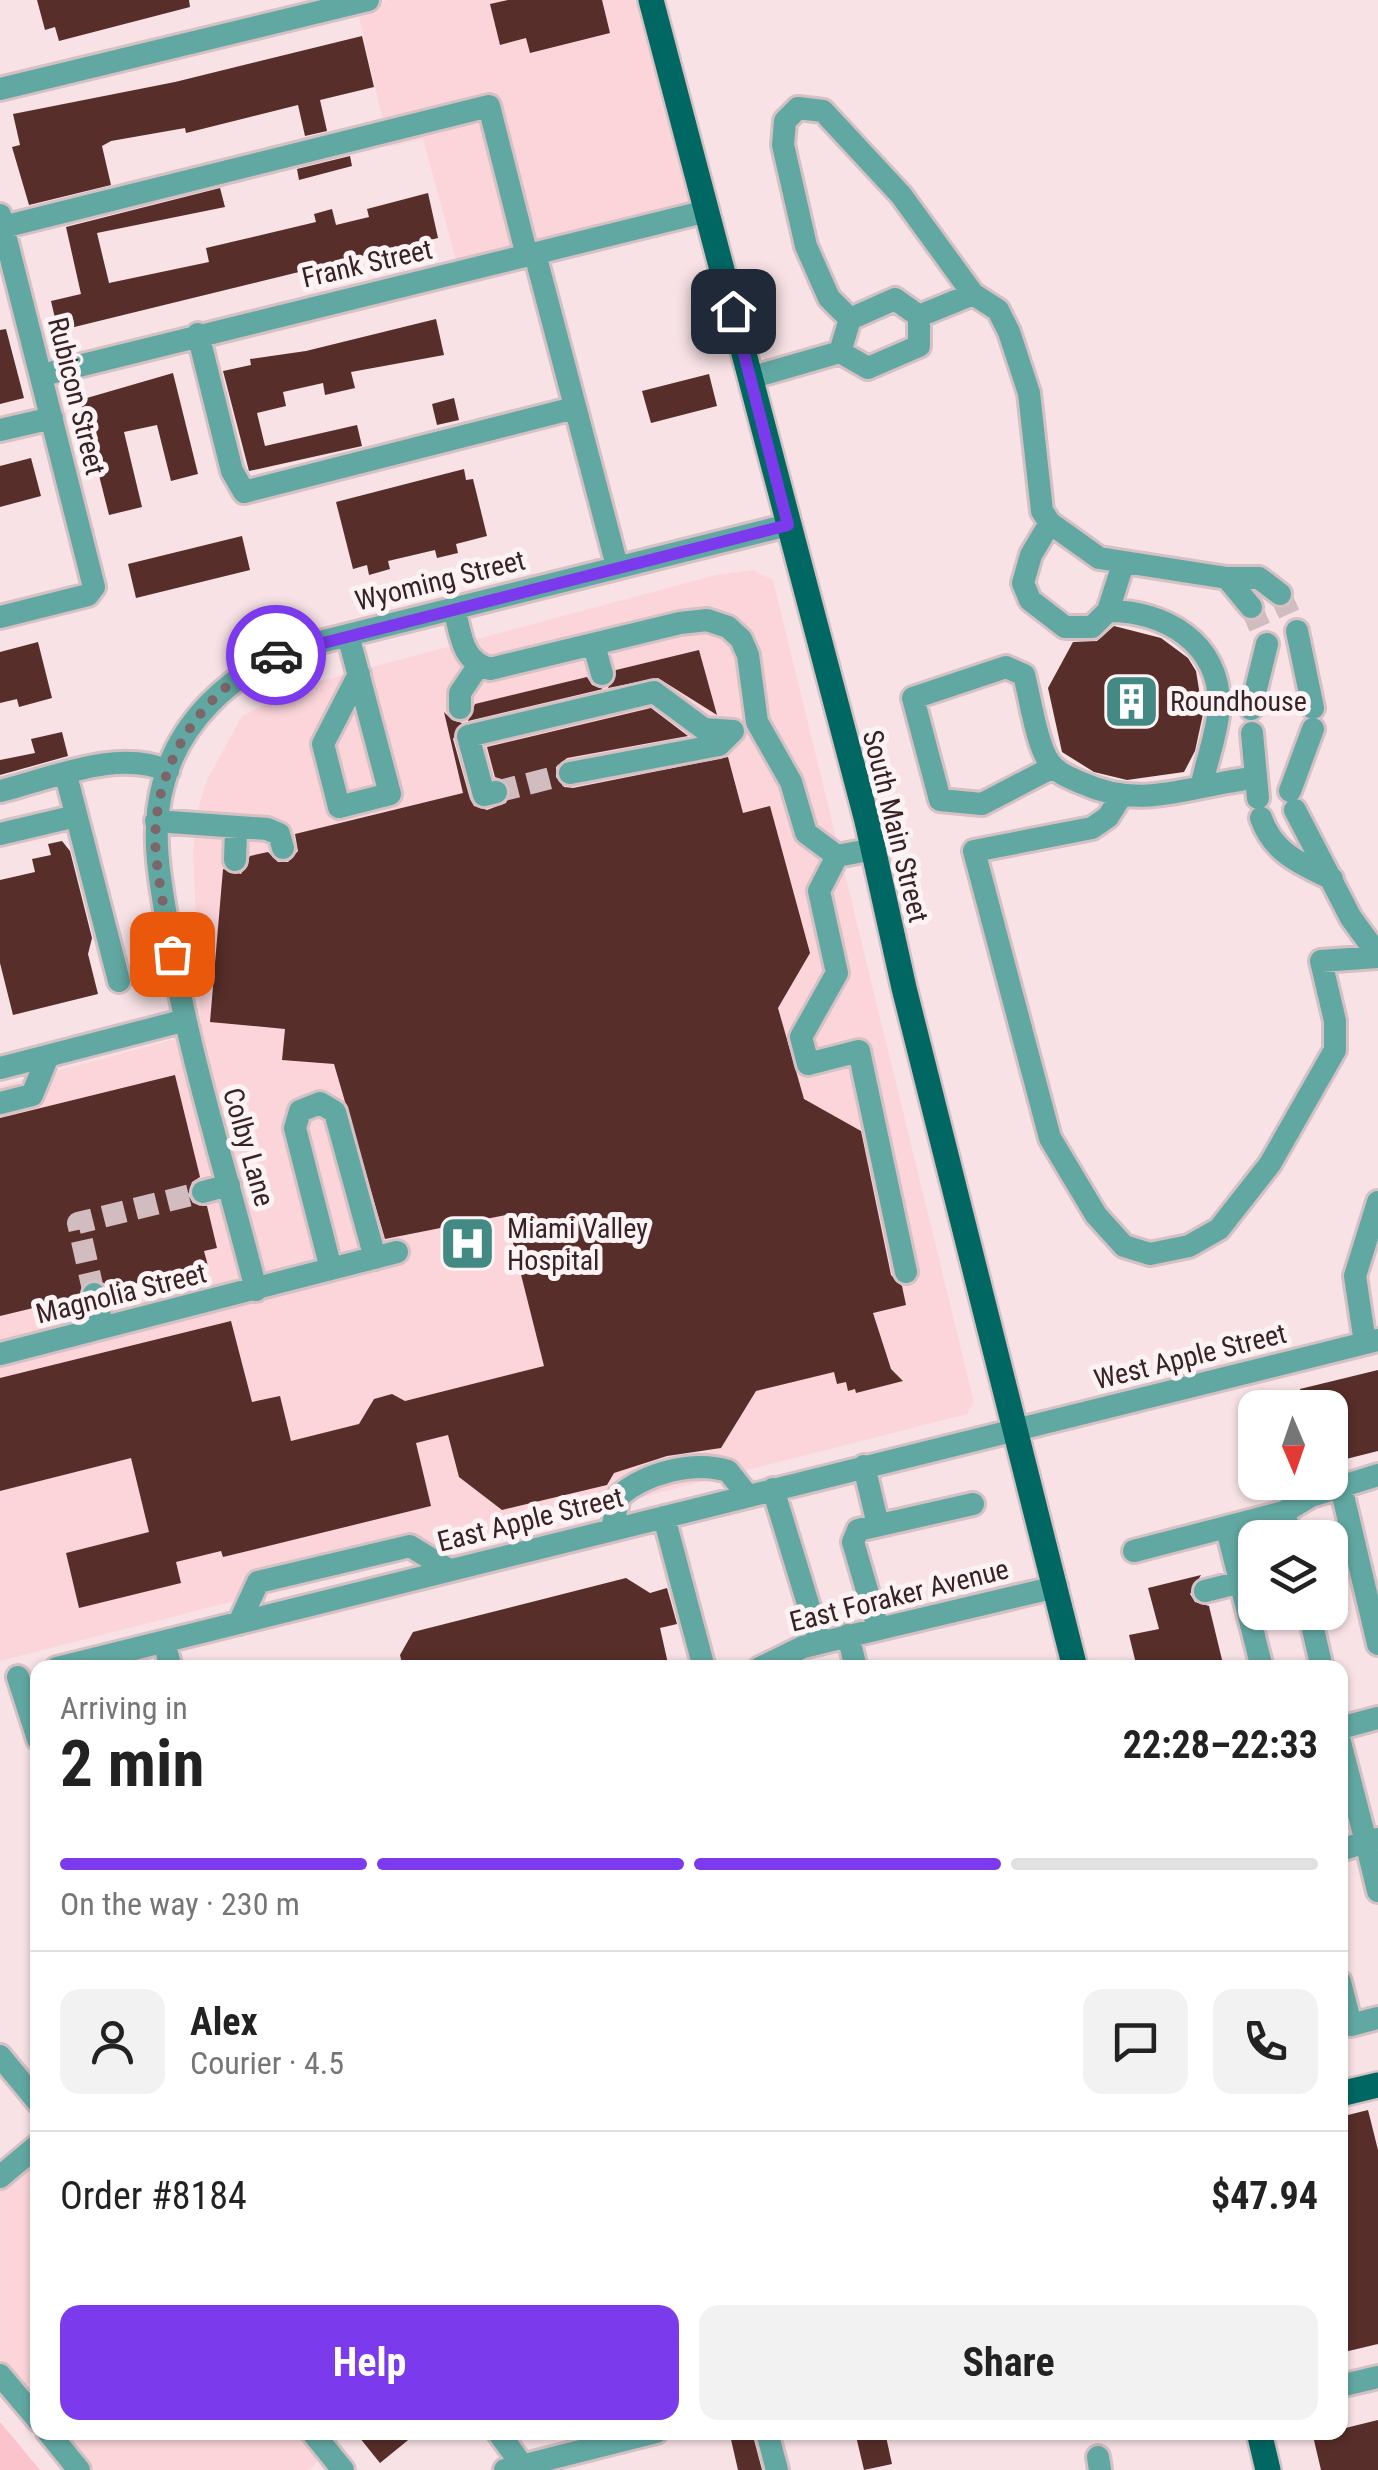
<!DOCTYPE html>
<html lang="en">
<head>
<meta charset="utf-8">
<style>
	:root { --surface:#fff; --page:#f2f2f2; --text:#222; --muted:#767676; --line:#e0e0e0; --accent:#7c3aed }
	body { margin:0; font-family:"Roboto Condensed",sans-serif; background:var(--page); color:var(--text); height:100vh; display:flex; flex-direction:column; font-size:38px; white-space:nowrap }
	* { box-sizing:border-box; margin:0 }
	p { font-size:32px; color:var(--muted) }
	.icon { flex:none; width:55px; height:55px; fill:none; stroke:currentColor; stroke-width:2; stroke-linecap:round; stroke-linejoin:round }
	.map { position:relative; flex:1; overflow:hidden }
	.side { position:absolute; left:30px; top:1660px; width:1318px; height:780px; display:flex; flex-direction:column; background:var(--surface); border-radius:20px; box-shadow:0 2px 8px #0004 }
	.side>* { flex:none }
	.needle { width:65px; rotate:178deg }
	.buttons { position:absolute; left:1238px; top:1390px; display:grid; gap:20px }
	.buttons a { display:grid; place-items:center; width:110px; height:110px; border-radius:20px; background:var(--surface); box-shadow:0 2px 8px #0004; font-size:50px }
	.pin { position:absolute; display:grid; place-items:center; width:85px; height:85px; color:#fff; margin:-42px; border-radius:20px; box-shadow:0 5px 15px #0006 }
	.courier { position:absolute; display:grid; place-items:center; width:100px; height:100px; margin:-50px; border:8px solid #7c3aed; border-radius:50%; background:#fff; color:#222; box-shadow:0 2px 12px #0007 }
	.headline em { font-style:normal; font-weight:700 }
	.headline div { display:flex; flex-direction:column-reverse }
	.headline { display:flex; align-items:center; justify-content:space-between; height:170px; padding:0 30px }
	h1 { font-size:65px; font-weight:700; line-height:75px }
	.bar { display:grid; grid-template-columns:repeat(4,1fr); gap:15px 10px; align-content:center; height:120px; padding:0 30px }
	.bar i { height:12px; border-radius:8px; background:var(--line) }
	.bar .active { background:var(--accent) }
	.bar p { grid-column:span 4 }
	.line { display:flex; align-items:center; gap:25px; padding:0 30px; border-top:2px solid var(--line) }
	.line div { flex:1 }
	.round { display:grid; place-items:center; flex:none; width:105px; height:105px; border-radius:20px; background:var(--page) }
	.primary-button { display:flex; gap:20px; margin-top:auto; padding:20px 30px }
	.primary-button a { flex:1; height:115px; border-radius:20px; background:var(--accent); color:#fff; font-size:40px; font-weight:700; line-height:115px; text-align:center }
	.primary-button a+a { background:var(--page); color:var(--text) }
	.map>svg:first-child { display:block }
	.built { fill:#fbd5da }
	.green { fill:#fbc4cc }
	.building { fill:#572e29 }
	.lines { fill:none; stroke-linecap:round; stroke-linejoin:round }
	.minor-tunnel { stroke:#d1bcbf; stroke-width:22; stroke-dasharray:22 11; stroke-linecap:butt }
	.minor-casing { stroke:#d5c0c3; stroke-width:28 }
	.major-casing { stroke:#d5c0c3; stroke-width:30 }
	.minor { stroke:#62a8a2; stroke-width:22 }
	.major { stroke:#006762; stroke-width:25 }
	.done { stroke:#7b6669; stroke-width:10; stroke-dasharray:0 18 }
	.route { stroke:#7c3aed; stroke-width:12 }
	.labels { text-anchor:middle; stroke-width:10; stroke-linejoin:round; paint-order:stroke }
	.street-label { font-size:28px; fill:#372326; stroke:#fdf2f4 }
	.poi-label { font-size:28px; fill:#372326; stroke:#fdf2f4; text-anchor:start }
</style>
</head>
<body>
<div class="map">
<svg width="1378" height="2470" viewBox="0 0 1378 2470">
	<rect width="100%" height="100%" fill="#f8e2e5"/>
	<path class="built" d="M388,0H638L692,206L457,264L423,139L389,147L357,8Z
		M753,570L773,580L974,1402L967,1414L0,1661V1086L201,1032L193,852L197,813L207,780L242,716L298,687L716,575Z
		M37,2155V2403L0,2359V2187Z
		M63,2433H299L321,2458L308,2470H95Z"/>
	<path class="green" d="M0,2422L40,2470H0Z"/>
	<path class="building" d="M37,0H189L190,7L59,41L55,27L45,30Z
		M508,0H602L610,33L530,53L526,38L500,45L490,4Z
		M362,36L374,87L320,100L327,131L305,136L298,105L186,133L185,128L111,141L102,146L111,185L29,205L12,147L20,145L13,114L175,82Z
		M350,156L352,166L299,180L297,169Z
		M220,188L225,207L97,233L109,283L209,262L206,248L316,222L314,214L332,209L336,225L369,217L367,209L428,193L438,238L58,331L51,301L81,294L66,227Z
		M436,319L444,355L351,372L355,388L325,395L323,383L283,392L286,406L257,413L265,446L357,425L362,446L249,471L223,371L251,365L250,359L306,351Z
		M6,329L24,398L0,404V330Z
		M173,373L198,474L171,481L157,425L124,432L142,507L109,515L80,400Z
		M709,374L717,406L651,423L642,391Z
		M454,398L459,420L437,425L432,404Z
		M31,458L41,496L0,507V466Z
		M464,469L466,480L473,479L487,536L456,544L458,553L437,558L435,550L388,561L390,569L369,575L367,565L353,569L336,502Z
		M242,536L250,570L136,598L128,564Z
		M1114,626L1161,638L1188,658L1196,671L1203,714L1195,751L1184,772L1127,780L1094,772L1062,752L1048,688L1073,642L1097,641Z
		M38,642L52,698L19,707L17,699L0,703V652Z
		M699,650L717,715L658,678L608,688L616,670Z
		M587,677L592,685L603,689L468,721L475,704Z
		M651,708L688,736L567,758L556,767V777L564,787L573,788L728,757L743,813L770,806L810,953L778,1008L804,1099L861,1131L891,1275L902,1286L906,1305L873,1313L891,1369L903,1381L856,1393L855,1389L848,1391L846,1382L837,1384L834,1372L756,1391L721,1448L667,1456L614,1473L607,1485L502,1510L459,1477L448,1435L416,1443L431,1506L223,1557L221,1551L176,1562L181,1583L79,1608L66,1553L149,1532L131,1458L0,1491V1378L231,1321L252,1402L280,1396L291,1441L359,1424L374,1399L392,1394L405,1401L544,1366L506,1215L385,1239L334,1064L282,1060L285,1029L210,1022L223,869L241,874L250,856L268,852L278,862H288L298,851L295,834L463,793L444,712L452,720L462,723L453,739L470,799L474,806L487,810L506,803L511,789L506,781L495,777L487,747Z
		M62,732L68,756L0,775V760L35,753L31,739Z
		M62,841L70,851L92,938L88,954L98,994L13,1015L0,963V880L35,872L32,859L51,855L48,844Z
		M175,1075L200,1177L192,1182L188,1195L193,1203L207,1206L217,1248L204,1251L208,1266L108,1290L104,1283L91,1279L83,1284L79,1297L0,1316V1118Z
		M1378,1370V1451L1330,1463V1408H1304L1300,1389Z
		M1201,1575L1190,1594L1195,1602L1209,1606L1224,1668H1137L1129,1635L1159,1629L1148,1588Z
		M626,1578L650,1593L667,1588L677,1624L660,1628L669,1668H403L400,1655L413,1632Z
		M1368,2110L1378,2150V2344L1340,2353V2117Z
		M1378,2420V2470H1321L1313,2436Z
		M355,2432H418L380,2463Z
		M742,2432H752L762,2470H738L730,2435Z
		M855,2432H885L892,2464L864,2470Z"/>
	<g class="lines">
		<path class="minor-tunnel" d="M1280,594L1297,631
			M1251,607L1267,644
			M496,792L570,773
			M94,1294L78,1223L203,1192"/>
		<defs>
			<path id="minor" d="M0,89L368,0
				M0,215L94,587L88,595L0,617
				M3,227L489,106L527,256
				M535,254L617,566
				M919,316L973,294L998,310L1009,332L1029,393L1042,511L1050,523L1099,558L1227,578L1251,607
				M850,319L829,298L806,246L783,145L785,121L798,108L823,111L901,195L973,294
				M198,334L232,471L244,492L574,408
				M42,375L707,211
				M750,378L840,352L850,319L895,299L919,316V346L868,368L840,352
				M0,430L52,418
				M1050,523L1031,555L1023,583L1030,600L1065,627H1092L1108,611L1123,564
				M1227,578H1259L1280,594
				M454,608C461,634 461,661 490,669L680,623L707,620L728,627L741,639L748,655L757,722L791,782L806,833L837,856L874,849
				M1108,611C1164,611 1220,642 1219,706C1218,731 1207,759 1202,784
				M1297,631L1313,708
				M348,635L390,794L339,807L323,744L359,674
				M594,645L602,674
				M460,708V693L478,666
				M1251,709L1267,644
				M1252,733L1258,798
				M1053,767L982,804L940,800L913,698L1006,667L1024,675C1030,697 1037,747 1050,763C1058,774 1071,778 1082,783C1143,811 1189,785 1254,778
				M66,775L119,981
				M0,791C51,779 117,748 168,771
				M1290,791L1313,729
				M496,792L484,795L468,736L654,692L704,729L733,731L719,745L570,773
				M1120,798L1108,817L1092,828L974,851L1050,1138L1096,1215L1124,1246L1150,1254L1189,1246L1219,1229L1270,1164L1335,1050V1021L1321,961L1378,957
				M1295,810L1351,918L1378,955
				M1261,818C1273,853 1301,864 1332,879
				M156,821L267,829L279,834L283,848
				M0,834L76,816
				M837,856L819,891L837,973L801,1037L808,1064L859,1051L906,1272
				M235,860L236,830
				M0,1068L182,1021
				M0,1103L32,1095L48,1056
				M203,1192L229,1185
				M331,1269L295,1128L300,1111L320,1103L335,1112L375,1258
				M256,1290C226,1169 187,1052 168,928C160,880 150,833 163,785C179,721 230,676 288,650L788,525
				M94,1294L103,1327
				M1365,1343L1355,1276L1378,1202
				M0,1354L397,1252
				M864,1466L878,1525
				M1341,1487L1378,1644
				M773,1489L820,1643
				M664,1517L704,1668
				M612,1529L619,1496C646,1473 694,1460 728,1471L748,1496
				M1227,1529L1262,1668
				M1291,1538L1284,1512L1311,1496L1378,1475
				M1134,1551L1284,1512
				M1205,1591L1241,1582
				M1309,1612L1322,1668
				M239,1623L258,1582L410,1546L449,1570
				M878,1628L853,1542L858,1530L973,1504
				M848,1635L856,1668
				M164,1642L171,1668
				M57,1668L1378,1340
				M760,1668L803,1647L1056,1587
				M18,1677L38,1739
				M1340,1728L1378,1718
				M1340,1742L1366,1842L1378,1839
				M1340,1850L1366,1842L1378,1891
				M1340,1982L1351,2025L1378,2018
				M0,2056L38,2102
				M0,2177L38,2145
				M0,2375L38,2420
				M1340,2386L1378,2377
				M48,2432L79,2470
				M312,2432L343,2470
				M498,2432L522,2465
				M767,2432L777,2470
				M1098,2457L1100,2470
				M505,2470L656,2432"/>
			<path id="major" d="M651,0L867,821L904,988L1075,1668
				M1340,2094L1378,2085
				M1259,2432L1268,2470"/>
		</defs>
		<use href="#minor" class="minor-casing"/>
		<use href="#major" class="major-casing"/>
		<use href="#minor" class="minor"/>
		<use href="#major" class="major"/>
	</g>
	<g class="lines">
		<path class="done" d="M172,954C167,921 159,888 156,854C149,771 200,689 276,655"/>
		<path class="route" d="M276,655L788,525L733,311"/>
	</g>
	<defs>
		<symbol id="building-square" viewBox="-11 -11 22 22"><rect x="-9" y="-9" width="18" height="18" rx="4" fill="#438a84" stroke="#fdf2f4"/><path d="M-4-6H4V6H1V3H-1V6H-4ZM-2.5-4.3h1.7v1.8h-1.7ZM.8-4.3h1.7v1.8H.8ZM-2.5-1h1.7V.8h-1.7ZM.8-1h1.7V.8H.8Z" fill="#fff"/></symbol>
		<symbol id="hospital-square" viewBox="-11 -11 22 22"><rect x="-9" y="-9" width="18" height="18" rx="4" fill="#438a84" stroke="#fdf2f4"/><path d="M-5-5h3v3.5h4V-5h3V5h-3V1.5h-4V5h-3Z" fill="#fff"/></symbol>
	</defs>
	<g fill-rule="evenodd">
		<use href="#building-square" x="1100" y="670" width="63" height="63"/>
		<use href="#hospital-square" x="436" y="1212" width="63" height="63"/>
	</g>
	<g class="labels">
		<g class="street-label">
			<text transform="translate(367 263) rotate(-13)" y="10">Frank Street</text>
			<text transform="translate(77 396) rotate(76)" y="10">Rubicon Street</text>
			<text transform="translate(440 580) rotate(-14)" y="10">Wyoming Street</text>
			<text transform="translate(896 826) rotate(76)" y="10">South Main Street</text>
			<text transform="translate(249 1147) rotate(74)" y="10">Colby Lane</text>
			<text transform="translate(121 1293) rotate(-14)" y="10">Magnolia Street</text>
			<text transform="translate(1190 1356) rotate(-14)" y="10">West Apple Street</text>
			<text transform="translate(530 1519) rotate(-14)" y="10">East Apple Street</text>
			<text transform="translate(899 1595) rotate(-14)" y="10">East Foraker Avenue</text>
		</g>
		<g class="poi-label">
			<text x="1170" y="711">Roundhouse</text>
			<text x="507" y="1238">Miami Valley<tspan x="507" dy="32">Hospital</tspan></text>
		</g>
	</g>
</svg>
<div class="buttons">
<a><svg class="needle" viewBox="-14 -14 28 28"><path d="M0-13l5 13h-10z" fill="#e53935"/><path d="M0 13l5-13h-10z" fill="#767676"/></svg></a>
<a><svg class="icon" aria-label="layers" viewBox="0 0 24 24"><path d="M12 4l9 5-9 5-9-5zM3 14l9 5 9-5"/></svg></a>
</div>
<div class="pin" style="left:172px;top:954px;background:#ea580c"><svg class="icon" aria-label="bag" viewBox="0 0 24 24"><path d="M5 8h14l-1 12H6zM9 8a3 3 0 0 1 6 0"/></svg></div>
<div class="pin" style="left:733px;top:311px;background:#1f2937"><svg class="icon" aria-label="home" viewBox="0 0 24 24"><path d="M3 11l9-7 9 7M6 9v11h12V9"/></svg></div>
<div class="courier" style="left:276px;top:655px"><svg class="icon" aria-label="car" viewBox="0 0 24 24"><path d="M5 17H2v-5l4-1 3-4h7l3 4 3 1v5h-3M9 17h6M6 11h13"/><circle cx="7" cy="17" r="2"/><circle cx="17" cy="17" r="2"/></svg></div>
<section class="side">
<div class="headline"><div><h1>2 min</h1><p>Arriving in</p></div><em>22:28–22:33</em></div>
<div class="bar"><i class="active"></i><i class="active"></i><i class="active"></i><i></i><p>On the way · 230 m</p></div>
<div class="line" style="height:180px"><a class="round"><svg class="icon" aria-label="person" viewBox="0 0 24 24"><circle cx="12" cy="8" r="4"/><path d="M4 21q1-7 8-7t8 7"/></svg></a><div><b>Alex</b><p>Courier · 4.5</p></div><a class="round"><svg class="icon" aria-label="chat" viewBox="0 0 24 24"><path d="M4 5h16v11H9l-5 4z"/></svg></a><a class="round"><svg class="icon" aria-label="phone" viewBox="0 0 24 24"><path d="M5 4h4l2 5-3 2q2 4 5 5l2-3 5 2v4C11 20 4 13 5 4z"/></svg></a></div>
<div class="line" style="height:130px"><div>Order #8184</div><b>$47.94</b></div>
<div class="primary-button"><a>Help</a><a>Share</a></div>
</section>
</div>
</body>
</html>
